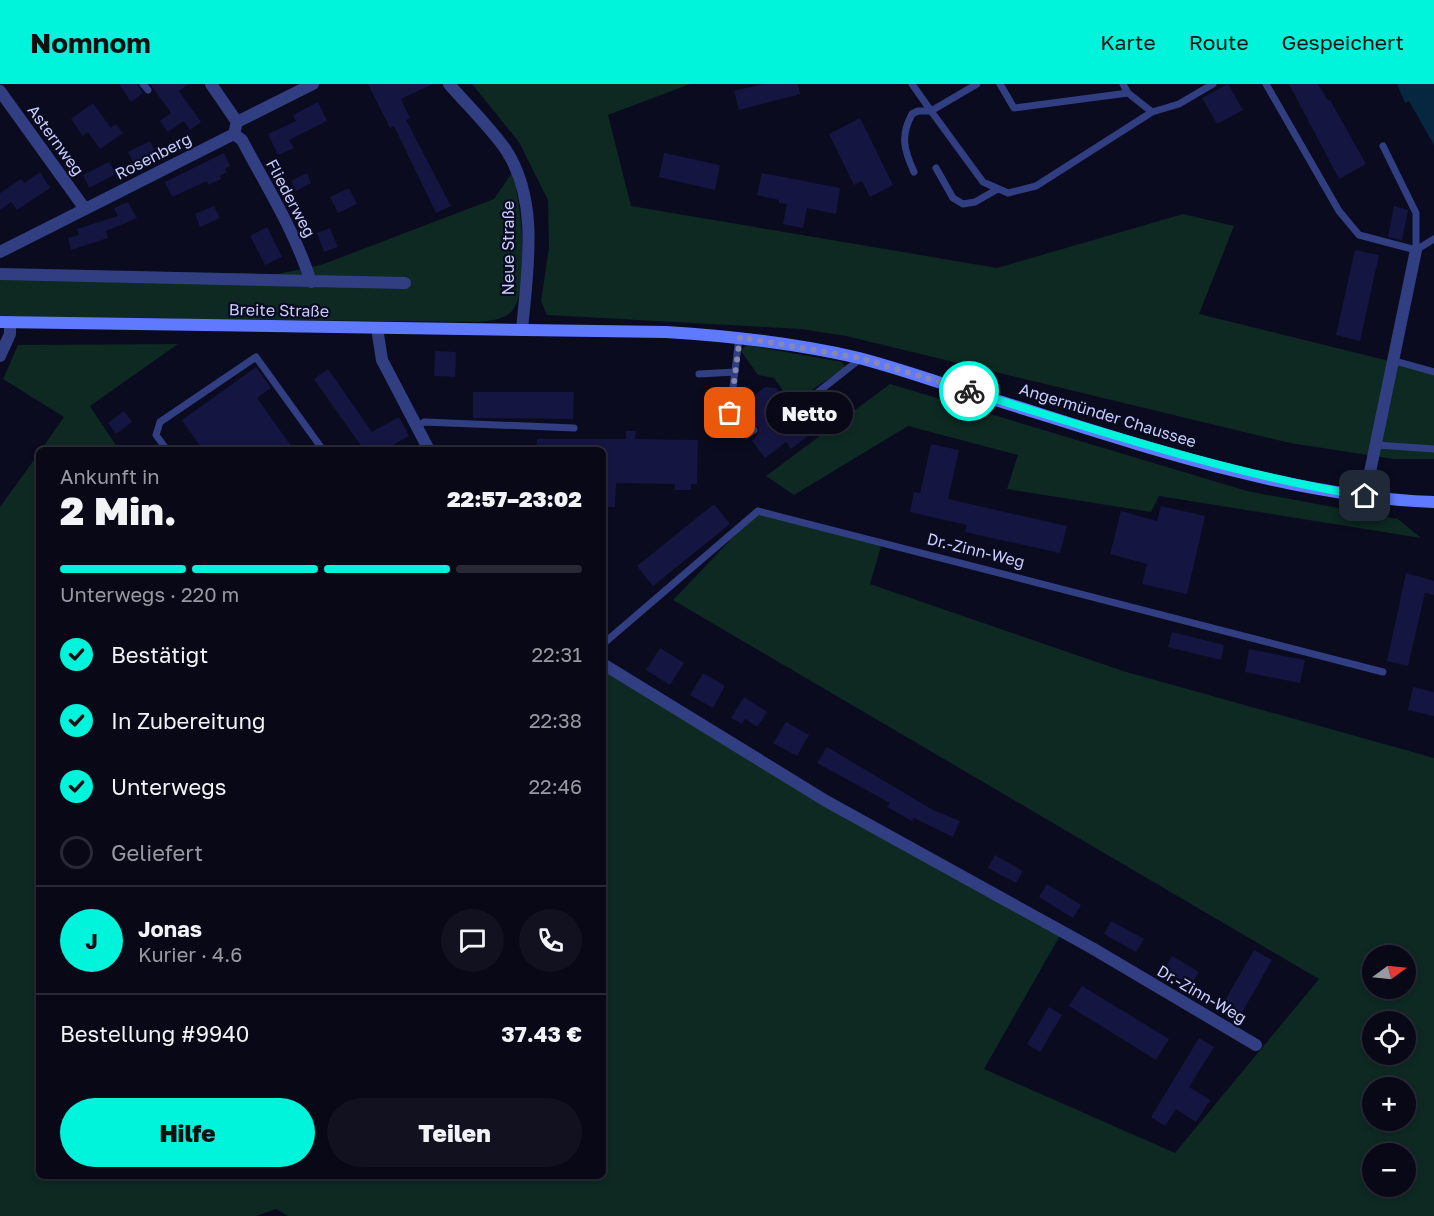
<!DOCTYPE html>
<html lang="de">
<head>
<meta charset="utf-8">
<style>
	:root { --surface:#080817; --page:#111120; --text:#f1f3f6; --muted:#989aa1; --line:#292936; --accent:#00f3db }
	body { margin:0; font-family:"Golos Text",sans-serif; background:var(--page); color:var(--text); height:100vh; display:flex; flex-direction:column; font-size:22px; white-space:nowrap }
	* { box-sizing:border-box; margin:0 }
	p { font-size:20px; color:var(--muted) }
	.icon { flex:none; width:33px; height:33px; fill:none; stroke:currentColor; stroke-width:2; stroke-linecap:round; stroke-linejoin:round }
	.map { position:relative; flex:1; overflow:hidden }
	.drawer { position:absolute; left:36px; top:363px; width:570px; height:732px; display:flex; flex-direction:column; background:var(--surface); border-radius:9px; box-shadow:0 3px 9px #0003,0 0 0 2px var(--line) }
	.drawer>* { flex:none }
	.needle { width:39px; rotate:75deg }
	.fabs { position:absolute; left:1362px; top:861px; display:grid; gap:12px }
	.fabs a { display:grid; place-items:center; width:54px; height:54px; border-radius:50%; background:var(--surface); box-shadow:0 3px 9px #0003,0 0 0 2px var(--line); font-size:30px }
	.pin { position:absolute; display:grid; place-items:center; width:51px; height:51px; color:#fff; margin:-26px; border-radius:12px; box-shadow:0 3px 9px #0006 }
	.courier { position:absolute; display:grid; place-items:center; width:60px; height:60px; margin:-30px; border:4px solid #00f3db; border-radius:50%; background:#fff; color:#222; box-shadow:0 2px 8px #0007 }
	.bubble { position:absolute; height:42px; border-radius:21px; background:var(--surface); box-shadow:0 3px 9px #0003,0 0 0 2px var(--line); font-size:20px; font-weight:800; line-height:42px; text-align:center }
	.headline em { font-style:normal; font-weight:800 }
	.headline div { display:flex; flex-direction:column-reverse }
	.headline { display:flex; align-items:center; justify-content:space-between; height:102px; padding:0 24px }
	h1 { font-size:39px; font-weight:800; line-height:45px }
	.bar { display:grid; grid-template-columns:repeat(4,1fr); gap:9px 6px; align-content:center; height:72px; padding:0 24px }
	.bar i { height:8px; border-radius:4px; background:var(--line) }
	.bar .active { background:var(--accent) }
	.bar p { grid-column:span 4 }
	.line { display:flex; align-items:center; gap:15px; padding:0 24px; border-top:2px solid var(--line) }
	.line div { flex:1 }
	.round { display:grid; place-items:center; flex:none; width:63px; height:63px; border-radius:32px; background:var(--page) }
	ol { padding:0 24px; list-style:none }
	li { display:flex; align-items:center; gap:18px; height:66px }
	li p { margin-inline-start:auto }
	li .icon { padding:6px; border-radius:50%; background:var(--accent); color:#111; stroke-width:4 }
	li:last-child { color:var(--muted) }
	li i { width:33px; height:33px; border:3px solid var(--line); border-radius:50% }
	.cta { display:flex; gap:12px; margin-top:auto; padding:12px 24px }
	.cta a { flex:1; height:69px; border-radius:36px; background:var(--accent); color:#111; font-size:24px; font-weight:800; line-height:69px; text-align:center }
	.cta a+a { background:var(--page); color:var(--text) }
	header { display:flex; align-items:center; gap:36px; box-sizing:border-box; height:84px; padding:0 30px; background:var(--accent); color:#111 }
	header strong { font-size:28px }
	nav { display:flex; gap:33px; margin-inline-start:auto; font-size:21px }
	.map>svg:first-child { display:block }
	.green { fill:#0d2922; fill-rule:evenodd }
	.water { fill:#072741 }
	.building { fill:#151541 }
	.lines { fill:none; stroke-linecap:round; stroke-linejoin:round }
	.service { stroke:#313e82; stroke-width:7 }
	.minor { stroke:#313e82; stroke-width:12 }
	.secondary { stroke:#5f7aff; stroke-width:12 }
	.done { stroke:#8688b1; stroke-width:6; stroke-dasharray:0 10.8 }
	.route { stroke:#00f3db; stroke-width:8 }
	.labels { text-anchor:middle; stroke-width:4.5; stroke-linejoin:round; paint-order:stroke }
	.street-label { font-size:16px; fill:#c8ccff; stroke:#0a0b1f }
</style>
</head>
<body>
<header>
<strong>Nomnom</strong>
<nav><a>Karte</a><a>Route</a><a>Gespeichert</a></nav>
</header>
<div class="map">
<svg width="1434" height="1132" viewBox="0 0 1434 1132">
	<rect width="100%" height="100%" fill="#0a0b1f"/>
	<path class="green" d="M472,0H690L608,31L631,122L997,184L1183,130L1234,142L1199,230L1434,288V375H1394L1290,359L846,252L801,245L547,231L541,217L549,164L548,116L519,58Z
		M512,89C521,116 531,205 512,227C504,236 488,237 477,238L0,233V185L277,190L321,181L494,115Z
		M178,260L90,322L119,366H41L64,333L3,295L18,261Z
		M746,261L842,278L845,284L792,319L774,294L758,291L741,267Z
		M890,300L1247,407L1398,435L1421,454L1159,412L1151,428L1007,405L1018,371L908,342L794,411L766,392Z
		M39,369V1092H603V580L1062,848L984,985L1175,1069L1319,895L673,516L758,427L882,459L870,500L1123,587L1434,674V1132H288L276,1125L256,1132H0V423ZM1372,872H1406V904H1372ZM1372,938H1406V970H1372ZM1372,1004H1406V1036H1372ZM1372,1070H1406V1102H1372Z"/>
	<path class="water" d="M1397,0H1434V61L1409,17L1405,19Z"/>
	<path class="building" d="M119,0H137L143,9L131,18Z
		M150,0H189L179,7L201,38L190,46L184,37L168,48L160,37L171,29Z
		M368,0H433L401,15L410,34L406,36L451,122L436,129L394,42L390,44Z
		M763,0H798L800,10L739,26L734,7Z
		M1228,0L1243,26L1217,40L1202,14Z
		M1289,0H1318L1328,17L1330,16L1366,80L1339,95Z
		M318,18L327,37L289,56L294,64L278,71L268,50L296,37L293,31Z
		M93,19L111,44L116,40L123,49L100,65L88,48L83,52L71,35Z
		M860,34L893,101L870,113L862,97L854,101L829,50Z
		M150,57L157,71L135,82L128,68Z
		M224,69L230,82L225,85L227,88L220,92L221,95L208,101L207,97L172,113L165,98Z
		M664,69L720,81L715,106L659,93Z
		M109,78L116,90L89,104L83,91Z
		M40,88L50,104L17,126L11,118L0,126V109L21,95L24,99Z
		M307,89L311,99L296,107L291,97Z
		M762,89L840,104L836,130L807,124L803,144L783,140L787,120L779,119V116L757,111Z
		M349,104L357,120L338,129L330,113Z
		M128,118L137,134L106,147L108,154L71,166L68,154L79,151L77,145L118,132L114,124Z
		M214,122L220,134L200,143L195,130Z
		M1394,122L1408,126L1402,156L1388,153Z
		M267,143L282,173L265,181L250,152Z
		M330,144L338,163L324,168L317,149Z
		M1355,166L1379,171L1360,257L1336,251Z
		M435,267L456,268L455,293L434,292Z
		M256,283L271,304L257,314L294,366H203L182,336Z
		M328,285L372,348L399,333L409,352L384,366H364L314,295Z
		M765,303L776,304L786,317L773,326L774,333L781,334L794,350L802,344L808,352L791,365L786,358L765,374L752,357L759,349V343L754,340L748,343L736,327Z
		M473,308H574L573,335L473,334Z
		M124,327L132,338L116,350L108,339Z
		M626,347H636L635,355L698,356L697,400H691V406H674L675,400L616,399L615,423H603V366H536L537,355H626Z
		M931,360L959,366L948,415L1067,442L1060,469L965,448L967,441L910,428L914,408L920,409Z
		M714,420L730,440L653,502L637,482Z
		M1161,422L1205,432L1187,510L1142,500L1147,480L1110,470L1121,427L1157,437Z
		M1406,489L1434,497V511L1425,509L1408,582L1387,577Z
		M1172,548L1224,561L1221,576L1168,563Z
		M660,564L684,579L670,601L646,586Z
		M1249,565L1305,576L1300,599L1245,588Z
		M703,589L725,602L713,624L690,611Z
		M1413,603L1434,608V632L1408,626Z
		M744,613L767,628L757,643L745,635L742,640L731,634Z
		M786,638L809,651L797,672L773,659Z
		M827,663L933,726L960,737L953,753L914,734L912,737L887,723L890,719L817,679Z
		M995,771L1023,787L1016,799L988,784Z
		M1047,800L1081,821L1073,834L1039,813Z
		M1111,837L1144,855L1136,868L1104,850Z
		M1254,866L1272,876L1241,930L1223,920Z
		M1172,872L1199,888L1191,901L1164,886Z
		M1082,902L1169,955L1156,976L1069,922Z
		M1049,923L1062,931L1040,968L1027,960Z
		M1199,954L1214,963L1189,1003L1210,1016L1196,1038L1176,1025L1165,1042L1151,1033Z"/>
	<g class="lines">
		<path class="service" d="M143,0L148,6
			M912,0L931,27
			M977,0L931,27L983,98L1008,109L1036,102L1152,28
			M1000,0L1014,24L1128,9
			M1123,0L1128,9L1152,28L1179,20L1213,0
			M1266,0L1339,127L1359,151L1416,166L1434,155
			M1383,62L1416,129V166
			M936,84L953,114L963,120L975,118L996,106
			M914,88C904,66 900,52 912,30L918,27H931
			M739,253L730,329L747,351L754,346
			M1395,277L1434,288
			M699,290L735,288
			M778,329L808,316L860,275
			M417,343L424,338L574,344
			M1377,361L1434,365
			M167,366L156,351L160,338L256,273L323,366
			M603,560L758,427L1383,588"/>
		<path class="minor" d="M211,0L237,38
			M449,0C468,22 490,43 506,66C540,118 527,188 522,246
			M0,7L85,125
			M234,50L242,56C266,102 295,147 311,198
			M0,168L234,50L237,38L313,0
			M0,190L405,199
			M377,244L382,276L429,366
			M0,272L10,250V238
			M1365,412L1416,166
			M603,580L826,717L1092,864L1256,961"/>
		<path class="secondary" d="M0,238L666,248C731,252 795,259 859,274C889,282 920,292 950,302C1104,348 1272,412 1434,418"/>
	</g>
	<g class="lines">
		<path class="done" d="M730,329L740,253L860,274L969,307"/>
		<path class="route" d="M969,307C1100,347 1230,390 1365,412"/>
	</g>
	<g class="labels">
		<g class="street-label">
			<text transform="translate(56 56) rotate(54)" y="6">Asternweg</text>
			<text transform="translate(153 72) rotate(-27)" y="6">Rosenberg</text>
			<text transform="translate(291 114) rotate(62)" y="6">Fliederweg</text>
			<text transform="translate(508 164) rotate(-90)" y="6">Neue Straße</text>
			<text transform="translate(279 226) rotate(1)" y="6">Breite Straße</text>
			<text transform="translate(1108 331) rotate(17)" y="6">Angermünder Chaussee</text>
			<text transform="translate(976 466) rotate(14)" y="6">Dr.-Zinn-Weg</text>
			<text transform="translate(1202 910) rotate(30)" y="6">Dr.-Zinn-Weg</text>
		</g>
	</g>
</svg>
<div class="fabs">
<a><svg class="needle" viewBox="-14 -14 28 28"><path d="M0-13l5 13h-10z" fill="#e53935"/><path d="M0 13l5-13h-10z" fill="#989aa1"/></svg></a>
<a><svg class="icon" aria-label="locate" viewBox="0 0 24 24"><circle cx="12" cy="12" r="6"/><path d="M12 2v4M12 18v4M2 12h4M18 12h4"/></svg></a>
<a>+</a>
<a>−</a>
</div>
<div class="pin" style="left:730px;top:329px;background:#ea580c"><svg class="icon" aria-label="bag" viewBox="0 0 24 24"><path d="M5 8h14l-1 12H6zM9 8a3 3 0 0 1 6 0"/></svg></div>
<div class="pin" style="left:1365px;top:412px;background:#1f2937"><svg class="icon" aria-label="home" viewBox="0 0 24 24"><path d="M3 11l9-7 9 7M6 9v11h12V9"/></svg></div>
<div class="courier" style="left:969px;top:307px"><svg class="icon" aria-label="bike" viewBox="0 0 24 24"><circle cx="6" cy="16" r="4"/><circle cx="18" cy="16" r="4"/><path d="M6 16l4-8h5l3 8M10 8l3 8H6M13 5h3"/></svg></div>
<div class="bubble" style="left:766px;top:308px;width:87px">Netto</div>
<section class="drawer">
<div class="headline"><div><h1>2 Min.</h1><p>Ankunft in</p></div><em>22:57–23:02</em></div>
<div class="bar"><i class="active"></i><i class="active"></i><i class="active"></i><i></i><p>Unterwegs · 220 m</p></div>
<ol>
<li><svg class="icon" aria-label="check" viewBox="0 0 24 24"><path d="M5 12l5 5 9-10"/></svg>Bestätigt<p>22:31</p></li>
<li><svg class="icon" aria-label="check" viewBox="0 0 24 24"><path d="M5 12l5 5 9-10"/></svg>In Zubereitung<p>22:38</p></li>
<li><svg class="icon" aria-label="check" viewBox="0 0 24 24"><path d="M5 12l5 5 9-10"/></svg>Unterwegs<p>22:46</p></li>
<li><i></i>Geliefert</li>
</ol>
<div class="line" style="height:108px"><b class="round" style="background:var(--accent);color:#111">J</b><div><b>Jonas</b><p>Kurier · 4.6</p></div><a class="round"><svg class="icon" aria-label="chat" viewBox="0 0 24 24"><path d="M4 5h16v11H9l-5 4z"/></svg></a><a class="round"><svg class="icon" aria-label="phone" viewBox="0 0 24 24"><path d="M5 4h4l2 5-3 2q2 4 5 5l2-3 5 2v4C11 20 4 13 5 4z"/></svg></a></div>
<div class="line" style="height:78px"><div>Bestellung #9940</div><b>37.43 €</b></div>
<div class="cta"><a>Hilfe</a><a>Teilen</a></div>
</section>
</div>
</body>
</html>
